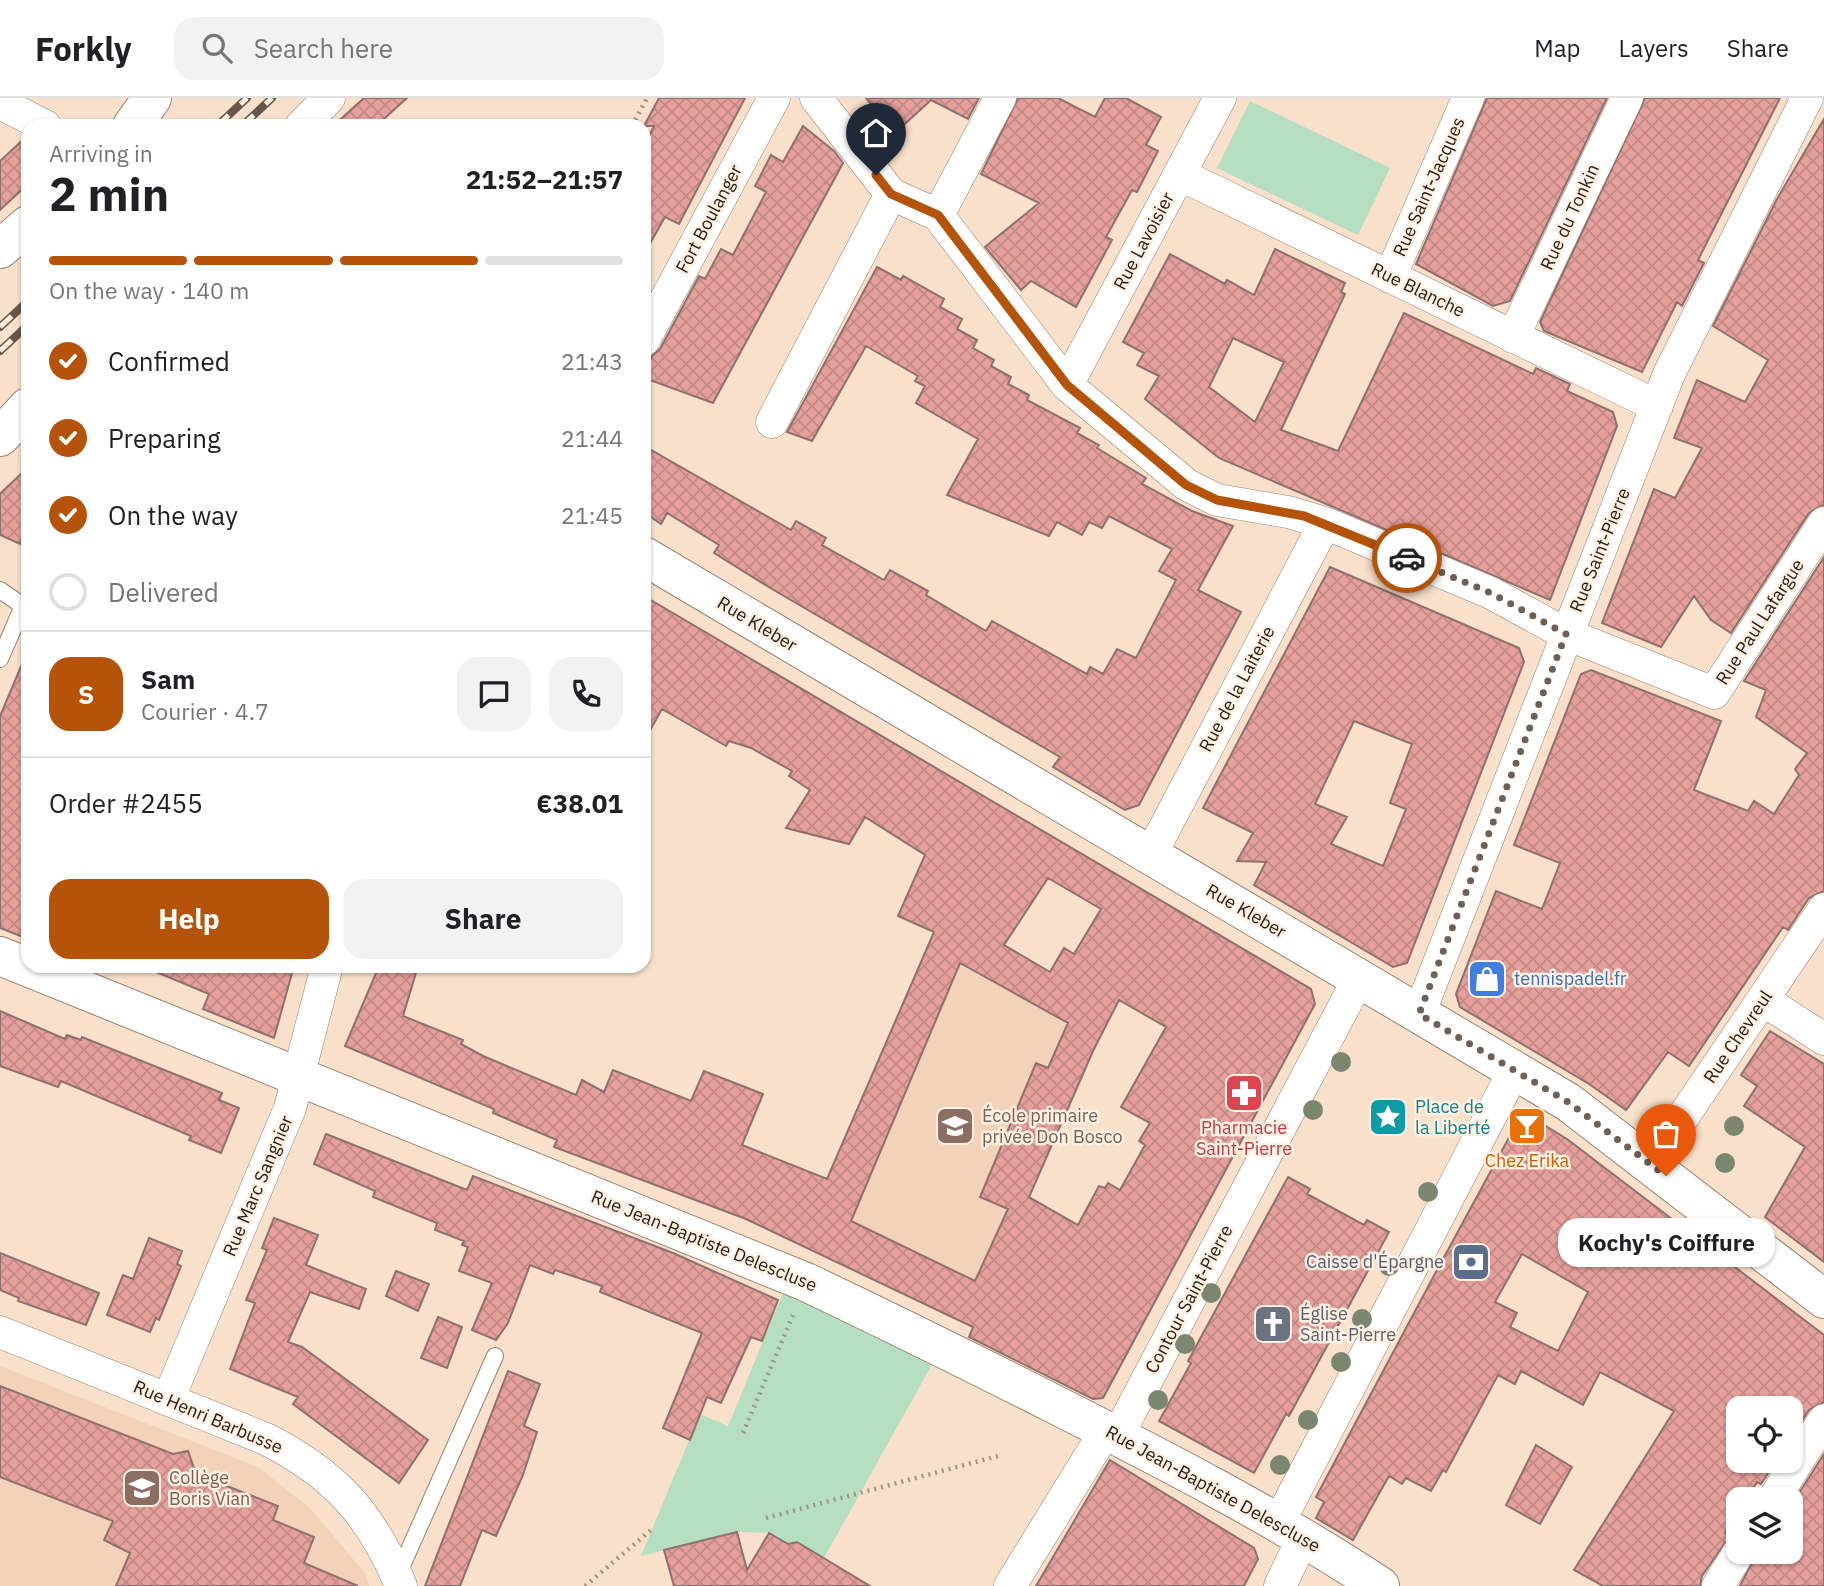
<!DOCTYPE html>
<html lang="en">
<head>
<meta charset="utf-8">
<style>
	:root { --surface:#fff; --page:#f2f2f2; --text:#202124; --muted:#757577; --line:#e0e0e0; --accent:#b45309 }
	body { margin:0; font-family:"IBM Plex Sans",sans-serif; background:var(--page); color:var(--text); height:100vh; display:flex; flex-direction:column; font-size:26px; white-space:nowrap }
	* { box-sizing:border-box; margin:0 }
	p { font-size:23px; color:var(--muted) }
	.icon { flex:none; width:38px; height:38px; fill:none; stroke:currentColor; stroke-width:2; stroke-linecap:round; stroke-linejoin:round }
	.map { position:relative; flex:1; overflow:hidden }
	.sheet { position:absolute; left:21px; top:21px; width:630px; height:854px; display:flex; flex-direction:column; background:var(--surface); border-radius:21px; box-shadow:0 2px 5px #0004 }
	.sheet>* { flex:none }
	.controls { position:absolute; left:1726px; top:1298px; display:grid; gap:14px }
	.controls a { display:grid; place-items:center; width:77px; height:77px; border-radius:14px; background:var(--surface); box-shadow:0 2px 5px #0004; font-size:35px }
	.pin { position:absolute; display:grid; place-items:center; width:60px; height:60px; color:#fff; margin:-72px -30px; border-radius:50% 50% 50% 0; rotate:-45deg; box-shadow:0 0 7px #0007 }
	.pin .icon { rotate:45deg }
	.courier { position:absolute; display:grid; place-items:center; width:70px; height:70px; margin:-35px; border:5px solid #b45309; border-radius:50%; background:#fff; color:#222; box-shadow:0 2px 9px #0007 }
	.bubble { position:absolute; height:49px; border-radius:21px; background:var(--surface); box-shadow:0 2px 5px #0004; font-size:23px; font-weight:800; line-height:49px; text-align:center }
	.headline em { font-style:normal; font-weight:800 }
	.headline div { display:flex; flex-direction:column-reverse }
	.headline { display:flex; align-items:center; justify-content:space-between; height:119px; padding:0 28px }
	h1 { font-size:46px; font-weight:800; line-height:52px }
	.bar { display:grid; grid-template-columns:repeat(4,1fr); gap:10px 7px; align-content:center; height:84px; padding:0 28px }
	.bar i { height:9px; border-radius:5px; background:var(--line) }
	.bar .active { background:var(--accent) }
	.bar p { grid-column:span 4 }
	.line { display:flex; align-items:center; gap:18px; padding:0 28px; border-top:2px solid var(--line) }
	.line div { flex:1 }
	.round { display:grid; place-items:center; flex:none; width:74px; height:74px; border-radius:21px; background:var(--page) }
	ol { padding:0 28px; list-style:none }
	li { display:flex; align-items:center; gap:21px; height:77px }
	li p { margin-inline-start:auto }
	li .icon { padding:7px; border-radius:50%; background:var(--accent); color:#fff; stroke-width:4 }
	li:last-child { color:var(--muted) }
	li i { width:38px; height:38px; border:4px solid var(--line); border-radius:50% }
	.button { display:flex; gap:14px; margin-top:auto; padding:14px 28px }
	.button a { flex:1; height:80px; border-radius:21px; background:var(--accent); color:#fff; font-size:28px; font-weight:800; line-height:80px; text-align:center }
	.button a+a { background:var(--page); color:var(--text) }
	header { display:flex; align-items:center; gap:42px; box-sizing:border-box; height:98px; padding:0 35px; background:var(--surface); border-bottom:2px solid var(--line) }
	header strong { font-size:33px }
	nav { display:flex; gap:38px; margin-inline-start:auto; font-size:24px }
	.search { width:490px; height:63px; background:var(--page); display:flex; align-items:center; gap:18px; box-sizing:border-box; padding:0 24px; border-radius:21px; color:var(--muted); font-size:26px }
	.map>svg:first-child { display:block }
	.built { fill:#f2d3b9 }
	.green { fill:#b5dfc0 }
	.building { fill:url(#building-cross-hatch); stroke:#8f706e; stroke-width:2; fill-rule:evenodd }
	.lines { fill:none; stroke-linecap:round; stroke-linejoin:round }
	.lane-casing { stroke:#98816d; stroke-width:18 }
	.street-casing { stroke:#98816d; stroke-width:33 }
	.secondary-casing { stroke:#98816d; stroke-width:40 }
	.path { stroke:#a59281; stroke-width:4.5; stroke-dasharray:2 5; stroke-linecap:butt }
	.lane { stroke:#fff; stroke-width:16 }
	.street { stroke:#fff; stroke-width:32 }
	.secondary { stroke:#fff; stroke-width:38 }
	.rail-casing { stroke:#64564a; stroke-width:8 }
	.rail { stroke:#fff0e2; stroke-width:5; stroke-dasharray:16; stroke-linecap:butt }
	.tree { fill:#7a866e }
	.done { stroke:#6f6053; stroke-width:7; stroke-dasharray:0 12.6 }
	.route { stroke:#b45309; stroke-width:9 }
	.labels { text-anchor:middle; stroke-width:5; stroke-linejoin:round; paint-order:stroke }
	.street-label { font-size:18px; fill:#241b13; stroke:#fff0e2 }
	.shop-label { font-size:18px; fill:#366cbe; stroke:#fff0e2; text-anchor:start }
	.culture-label { font-size:18px; fill:#0d838f; stroke:#fff0e2; text-anchor:start }
	.education-label { font-size:18px; fill:#785e54; stroke:#fff0e2; text-anchor:start }
	.health-label { font-size:18px; fill:#be3a42; stroke:#fff0e2 }
	.food-label { font-size:18px; fill:#c56008; stroke:#fff0e2 }
	.service-label { font-size:18px; fill:#4e5e75; stroke:#fff0e2; text-anchor:end }
	.worship-label { font-size:18px; fill:#5b616d; stroke:#fff0e2; text-anchor:start }
</style>
</head>
<body>
<header>
<strong>Forkly</strong>
<div class="search"><svg class="icon" aria-label="search" viewBox="0 0 24 24"><circle cx="10" cy="10" r="6"/><path d="M15 15l6 6"/></svg>Search here</div>
<nav><a>Map</a><a>Layers</a><a>Share</a></nav>
</header>
<div class="map">
<svg width="1824" height="1488" viewBox="0 0 1824 1488">
	<defs>
		<pattern id="building-cross-hatch" width="8" height="8" patternUnits="userSpaceOnUse" patternTransform="scale(1.75)"><rect width="8" height="8" fill="#e5a09b"/><path d="M0 0l8 8M0 8l8-8" fill="none" stroke="#c48985"/></pattern>
	</defs>
	<rect width="100%" height="100%" fill="#f9e0ca"/>
	<path class="built" d="M949,859L1113,910L973,1229L799,1146L915,878L932,885Z
		M0,1268L258,1369L310,1410L365,1475L369,1488H0Z"/>
	<path class="green" d="M1250,3L1390,70L1358,137L1217,70Z
		M783,1195L934,1263L824,1460L798,1444L788,1446L769,1435L737,1434L641,1458L700,1316L728,1328Z"/>
	<path class="building" d="M364,0H407L376,28H333Z
		M659,0H745L679,126L665,119L644,156V48L654,28H644Z
		M866,0H979L968,21L931,2L894,36Z
		M1018,0H1058L1095,19L1105,0H1126L1161,19L1146,47L1158,53L1137,94L1132,92L1106,139L1112,142L1076,209L1031,183L1021,192L985,149L1039,105L981,76Z
		M1487,0H1607L1510,203L1493,208L1416,166Z
		M1645,0H1780L1698,162L1704,165L1682,208L1677,204L1642,274L1544,233L1540,224Z
		M1824,21V407L1809,415L1731,535L1711,522L1694,498L1661,549L1602,525L1654,391L1675,400L1702,350L1674,340L1697,282L1745,304L1768,262L1713,228L1777,101Z
		M803,28L834,53L843,65L713,305L644,280L652,258L660,251L699,178L705,181L721,151L733,157L766,94L755,88L771,57L783,64Z
		M26,39L28,86L0,112V63Z
		M1275,151L1345,185L1341,194L1345,196L1281,332L1338,353L1404,215L1533,276L1536,270L1570,286L1567,293L1613,314L1617,328L1550,502L1219,360L1145,301L1159,278L1137,267L1144,255L1123,244L1170,156L1225,186L1227,182L1254,197ZM1233,240L1284,264L1255,324L1209,289Z
		M877,169L901,182L903,178L944,201L940,209L962,221L957,231L977,242L973,250L994,262L991,268L1011,279L1008,286L1029,297L1027,302L1080,330L1077,335L1099,347L1097,350L1146,380L1142,386L1192,413L1233,428L1198,492L1241,514L1139,707L1125,712L1053,669L1060,659L772,491L714,455L719,447L667,415L661,426L644,414V348L791,432L796,423L826,440L822,447L884,482L890,472L928,493L926,497L986,533L992,523L1087,576L1090,569L1103,576L1117,551L1136,560L1176,482L1159,473L1172,451L1109,418L1102,430L1089,424L1082,437L1057,424L1049,438L947,397L978,341L916,305L925,288L915,283L918,278L866,248L812,343L787,334Z
		M28,369V429L20,446L0,437V396Z
		M1824,459V793L1809,800L1788,832L1783,829L1689,968L1668,954L1626,1012L1589,986L1460,909L1456,896L1496,793L1542,811L1560,765L1514,747L1581,576L1591,572L1721,623L1694,692L1748,713L1754,703L1774,716L1799,677L1795,671L1807,655L1756,619L1766,592L1744,583Z
		M1330,469L1519,550L1524,564L1407,865L1393,869L1254,787L1266,764L1237,763L1253,735L1203,710ZM1354,623L1412,646L1390,705L1406,711L1383,768L1331,746L1347,719L1315,706Z
		M644,498L1311,891L1315,906L1103,1300L1093,1301L969,1239L973,1229L746,1121L554,1049L557,1042L493,1015L494,1011L345,948L379,868H418L403,918L463,942L461,946L483,958L576,997L582,982L604,994L613,972L691,1003L704,973L763,996L742,1047L827,1081L934,834L898,818L925,757L865,719L849,746L786,730L810,692L789,678L792,673L751,650L729,643L726,648L662,611L644,643ZM1048,780L1101,811L1074,856L1064,850L1050,874L1004,847ZM960,865L1068,925L1048,970L1036,965L980,1099L1008,1111L975,1183L851,1123ZM1119,902L1166,929L1121,1009L1150,1025L1139,1043L1145,1047L1120,1092L1108,1085L1105,1090L1099,1088L1078,1127L1029,1099L1093,953Z
		M28,552V841L0,830V618Z
		M142,868H294L274,940L203,911L209,896Z
		M0,913L65,941L67,937L81,942L82,939L222,995L219,1002L239,1010L221,1055L189,1042L191,1038L61,983L58,989L0,968Z
		M1770,933L1824,966V1164L1765,1119L1805,1049L1744,1008L1757,988L1741,977Z
		M1531,1019L1567,1041L1824,1237V1304L1809,1312L1790,1341V1311H1738V1363H1776L1761,1386L1757,1384L1746,1402H1738V1415L1725,1435L1730,1438L1702,1478L1700,1488H1603L1574,1472L1674,1313L1600,1274L1583,1307L1521,1273L1515,1286L1498,1277L1446,1374L1443,1372L1431,1393L1406,1380L1402,1386L1389,1378L1353,1442L1316,1420L1324,1404L1316,1399L1437,1172L1518,1023ZM1522,1156L1588,1194L1558,1253L1510,1229L1517,1215L1495,1204Z
		M326,1036L467,1092L473,1078L673,1155L778,1202L762,1243L751,1239L721,1305L707,1299L690,1342L663,1330L702,1235L600,1194L602,1188L555,1172L553,1176L530,1167L508,1225L496,1242L472,1232L492,1185L459,1173L468,1149L462,1147L464,1143L435,1132L437,1125L373,1099L375,1093L314,1066Z
		M1288,1079L1310,1091L1307,1096L1364,1127L1367,1122L1389,1134L1289,1318L1286,1316L1254,1375L1159,1323L1191,1265L1188,1263Z
		M274,1120L318,1137L306,1167L366,1191L359,1211L310,1194L288,1244L302,1249L428,1342L399,1385L293,1306L298,1299L230,1271L255,1205L246,1202L267,1152L262,1150Z
		M149,1140L182,1153L177,1166L181,1168L159,1222L156,1220L150,1234L107,1217L123,1177L133,1181Z
		M0,1155L99,1195L86,1227L18,1203L19,1200L0,1192Z
		M396,1173L429,1186L418,1213L386,1198Z
		M438,1219L462,1229L447,1270L421,1260Z
		M508,1273L540,1286L524,1328L537,1334L523,1377L496,1438L482,1432L460,1488H425Z
		M0,1288L173,1356L188,1353L196,1376L278,1408L273,1422L314,1439L304,1465L358,1488H116L130,1455L104,1442L113,1423L0,1379Z
		M1536,1347L1572,1369L1540,1426L1506,1407Z
		M1824,1356V1488H1740L1757,1454H1790V1409Z
		M1110,1362L1254,1450L1258,1461L1244,1488H1036Z
		M737,1434L747,1472L769,1435L788,1446L797,1444L870,1488H674L664,1452Z"/>
	<g class="lines">
		<defs>
			<path id="lane" d="M0,492L23,508L0,561
				M397,1479L495,1258"/>
			<path id="street" d="M816,0L891,96L938,117L1067,287L1187,387L1217,402L1288,414L1325,425L1491,495L1566,536L1714,595L1824,425
				M0,5L45,28
				M301,28L329,0
				M1179,76L1657,308
				M938,117L1000,0
				M1390,179L1468,0
				M1513,239L1627,0
				M644,242L774,0
				M1067,287L1220,0
				M772,324L891,96
				M1150,758L1325,425
				M1763,902L1824,941
				M1419,916L1669,276L1807,0
				M1651,1066L1824,811
				M0,1234L266,1341C335,1376 372,1417 401,1488
				M168,1302L290,1010L327,868
				M1118,1337L1359,880
				M1773,1402L1824,1322
				M1279,1424L1514,973
				M1010,1488L1106,1332
				M1280,1488L1304,1438
				M1718,1488L1739,1454"/>
			<path id="secondary" d="M132,28L152,0
				M0,151L28,127
				M0,339L28,309
				M644,458L1568,1004L1824,1201
				M0,858L806,1184C888,1223 969,1263 1050,1304C1163,1361 1274,1418 1380,1488"/>
		</defs>
		<use href="#lane" class="lane-casing"/>
		<use href="#street" class="street-casing"/>
		<use href="#secondary" class="secondary-casing"/>
		<path class="path" d="M632,28L647,0
			M743,1335L793,1217
			M766,1420L998,1358
			M585,1488L651,1432"/>
		<use href="#lane" class="lane"/>
		<use href="#street" class="street"/>
		<use href="#secondary" class="secondary"/>
		<defs>
			<path id="rail" d="M217,28L247,0
				M242,28L272,0
				M0,229L28,203
				M0,253L28,227"/>
		</defs>
		<use href="#rail" class="rail-casing"/>
		<use href="#rail" class="rail"/>
	</g>
	<g class="tree">
		<circle cx="1341" cy="964" r="10"/>
		<circle cx="1313" cy="1012" r="10"/>
		<circle cx="1734" cy="1028" r="10"/>
		<circle cx="1725" cy="1065" r="10"/>
		<circle cx="1428" cy="1094" r="10"/>
		<circle cx="1389" cy="1168" r="10"/>
		<circle cx="1211" cy="1195" r="10"/>
		<circle cx="1362" cy="1221" r="10"/>
		<circle cx="1185" cy="1246" r="10"/>
		<circle cx="1341" cy="1264" r="10"/>
		<circle cx="1158" cy="1302" r="10"/>
		<circle cx="1308" cy="1322" r="10"/>
		<circle cx="1280" cy="1367" r="10"/>
	</g>
	<g class="lines">
		<path class="done" d="M1407,460L1491,495L1566,536L1419,916L1568,1004L1666,1078"/>
		<path class="route" d="M876,77L891,96L938,117L1067,287L1186,387L1217,402L1304,418L1407,460"/>
	</g>
	<defs>
		<symbol id="shop-square" viewBox="-11 -11 22 22"><rect x="-9" y="-9" width="18" height="18" rx="4" fill="#3f7fe0" stroke="#fff0e2"/><path d="M-5-2.5h2.3a2.7 3.5 0 0 1 5.4 0H5L5.5 6h-11ZM-1.5-2.5h3a1.5 2.3 0 0 0-3 0Z" fill="#fff"/></symbol>
		<symbol id="pharmacy-square" viewBox="-11 -11 22 22"><rect x="-9" y="-9" width="18" height="18" rx="4" fill="#e0444e" stroke="#fff0e2"/><path d="M-2-6h4v4h4v4h-4v4h-4v-4h-4v-4h4Z" fill="#fff"/></symbol>
		<symbol id="sight-square" viewBox="-11 -11 22 22"><rect x="-9" y="-9" width="18" height="18" rx="4" fill="#0f9aa8" stroke="#fff0e2"/><path d="M0-6L1.8-2.2L6-1.7L2.9 1.2L3.7 5.4L0 3.3L-3.7 5.4L-2.9 1.2L-6-1.7L-1.8-2.2Z" fill="#fff"/></symbol>
		<symbol id="school-square" viewBox="-11 -11 22 22"><rect x="-9" y="-9" width="18" height="18" rx="4" fill="#8d6e63" stroke="#fff0e2"/><path d="M0-5L7-2L0 1L-7-2ZM-4 1L0 2.5L4 1V4Q0 6-4 4Z" fill="#fff"/></symbol>
		<symbol id="bar-square" viewBox="-11 -11 22 22"><rect x="-9" y="-9" width="18" height="18" rx="4" fill="#e8710a" stroke="#fff0e2"/><path d="M-6-5H6L.8 .8V4.5H3.5V6h-7V4.5H-.8V.8Z" fill="#fff"/></symbol>
		<symbol id="bank-square" viewBox="-11 -11 22 22"><rect x="-9" y="-9" width="18" height="18" rx="4" fill="#5c6f8a" stroke="#fff0e2"/><path d="M-6-4H6V4H-6ZM0-2.3a2.3 2.3 0 1 0 0 4.6a2.3 2.3 0 1 0 0-4.6Z" fill="#fff"/></symbol>
		<symbol id="church-square" viewBox="-11 -11 22 22"><rect x="-9" y="-9" width="18" height="18" rx="4" fill="#6b7280" stroke="#fff0e2"/><path d="M-1.2-6h2.4v3.5h3.3v2.4h-3.3V6h-2.4V-.1h-3.3v-2.4h3.3Z" fill="#fff"/></symbol>
	</defs>
	<g fill-rule="evenodd">
		<use href="#shop-square" x="1465" y="859" width="44" height="44"/>
		<use href="#pharmacy-square" x="1222" y="973" width="44" height="44"/>
		<use href="#sight-square" x="1366" y="997" width="44" height="44"/>
		<use href="#school-square" x="933" y="1006" width="44" height="44"/>
		<use href="#bar-square" x="1505" y="1006" width="44" height="44"/>
		<use href="#bank-square" x="1449" y="1142" width="44" height="44"/>
		<use href="#church-square" x="1251" y="1204" width="44" height="44"/>
		<use href="#school-square" x="120" y="1368" width="44" height="44"/>
	</g>
	<g class="labels">
		<g class="street-label">
			<text transform="translate(1429 89) rotate(-66)" y="6">Rue Saint-Jacques</text>
			<text transform="translate(1570 119) rotate(-65)" y="6">Rue du Tonkin</text>
			<text transform="translate(709 121) rotate(-62)" y="6">Fort Boulanger</text>
			<text transform="translate(1144 143) rotate(-62)" y="6">Rue Lavoisier</text>
			<text transform="translate(1418 192) rotate(26)" y="6">Rue Blanche</text>
			<text transform="translate(1600 452) rotate(-68)" y="6">Rue Saint-Pierre</text>
			<text transform="translate(1760 524) rotate(-57)" y="6">Rue Paul Lafargue</text>
			<text transform="translate(757 526) rotate(31)" y="6">Rue Kleber</text>
			<text transform="translate(1237 591) rotate(-62)" y="6">Rue de la Laiterie</text>
			<text transform="translate(1246 813) rotate(30)" y="6">Rue Kleber</text>
			<text transform="translate(1738 939) rotate(-56)" y="6">Rue Chevreul</text>
			<text transform="translate(258 1088) rotate(-67)" y="6">Rue Marc Sangnier</text>
			<text transform="translate(704 1143) rotate(22)" y="6">Rue Jean-Baptiste Delescluse</text>
			<text transform="translate(1189 1201) rotate(-62)" y="6">Contour Saint-Pierre</text>
			<text transform="translate(208 1319) rotate(23)" y="6">Rue Henri Barbusse</text>
			<text transform="translate(1213 1391) rotate(29)" y="6">Rue Jean-Baptiste Delescluse</text>
		</g>
		<g class="shop-label">
			<text x="1514" y="887">tennispadel.fr</text>
		</g>
		<g class="culture-label">
			<text x="1415" y="1015">Place de<tspan x="1415" dy="21">la Liberté</tspan></text>
		</g>
		<g class="education-label">
			<text x="982" y="1024">École primaire<tspan x="982" dy="21">privée Don Bosco</tspan></text>
			<text x="169" y="1386">Collège<tspan x="169" dy="21">Boris Vian</tspan></text>
		</g>
		<g class="health-label">
			<text x="1244" y="1036">Pharmacie<tspan x="1244" dy="21">Saint-Pierre</tspan></text>
		</g>
		<g class="food-label">
			<text x="1527" y="1069">Chez Erika</text>
		</g>
		<g class="service-label">
			<text x="1444" y="1170">Caisse d'Épargne</text>
		</g>
		<g class="worship-label">
			<text x="1300" y="1222">Église<tspan x="1300" dy="21">Saint-Pierre</tspan></text>
		</g>
	</g>
</svg>
<div class="controls">
<a><svg class="icon" aria-label="locate" viewBox="0 0 24 24"><circle cx="12" cy="12" r="6"/><path d="M12 2v4M12 18v4M2 12h4M18 12h4"/></svg></a>
<a><svg class="icon" aria-label="layers" viewBox="0 0 24 24"><path d="M12 4l9 5-9 5-9-5zM3 14l9 5 9-5"/></svg></a>
</div>
<div class="pin" style="left:1666px;top:1078px;background:#ea580c"><svg class="icon" aria-label="bag" viewBox="0 0 24 24"><path d="M5 8h14l-1 12H6zM9 8a3 3 0 0 1 6 0"/></svg></div>
<div class="pin" style="left:876px;top:77px;background:#1f2937"><svg class="icon" aria-label="home" viewBox="0 0 24 24"><path d="M3 11l9-7 9 7M6 9v11h12V9"/></svg></div>
<div class="courier" style="left:1407px;top:460px"><svg class="icon" aria-label="car" viewBox="0 0 24 24"><path d="M5 17H2v-5l4-1 3-4h7l3 4 3 1v5h-3M9 17h6M6 11h13"/><circle cx="7" cy="17" r="2"/><circle cx="17" cy="17" r="2"/></svg></div>
<div class="bubble" style="left:1558px;top:1120px;width:217px">Kochy's Coiffure</div>
<section class="sheet">
<div class="headline"><div><h1>2 min</h1><p>Arriving in</p></div><em>21:52–21:57</em></div>
<div class="bar"><i class="active"></i><i class="active"></i><i class="active"></i><i></i><p>On the way · 140 m</p></div>
<ol>
<li><svg class="icon" aria-label="check" viewBox="0 0 24 24"><path d="M5 12l5 5 9-10"/></svg>Confirmed<p>21:43</p></li>
<li><svg class="icon" aria-label="check" viewBox="0 0 24 24"><path d="M5 12l5 5 9-10"/></svg>Preparing<p>21:44</p></li>
<li><svg class="icon" aria-label="check" viewBox="0 0 24 24"><path d="M5 12l5 5 9-10"/></svg>On the way<p>21:45</p></li>
<li><i></i>Delivered</li>
</ol>
<div class="line" style="height:126px"><b class="round" style="background:var(--accent);color:#fff">S</b><div><b>Sam</b><p>Courier · 4.7</p></div><a class="round"><svg class="icon" aria-label="chat" viewBox="0 0 24 24"><path d="M4 5h16v11H9l-5 4z"/></svg></a><a class="round"><svg class="icon" aria-label="phone" viewBox="0 0 24 24"><path d="M5 4h4l2 5-3 2q2 4 5 5l2-3 5 2v4C11 20 4 13 5 4z"/></svg></a></div>
<div class="line" style="height:91px"><div>Order #2455</div><b>€38.01</b></div>
<div class="button"><a>Help</a><a>Share</a></div>
</section>
</div>
</body>
</html>
